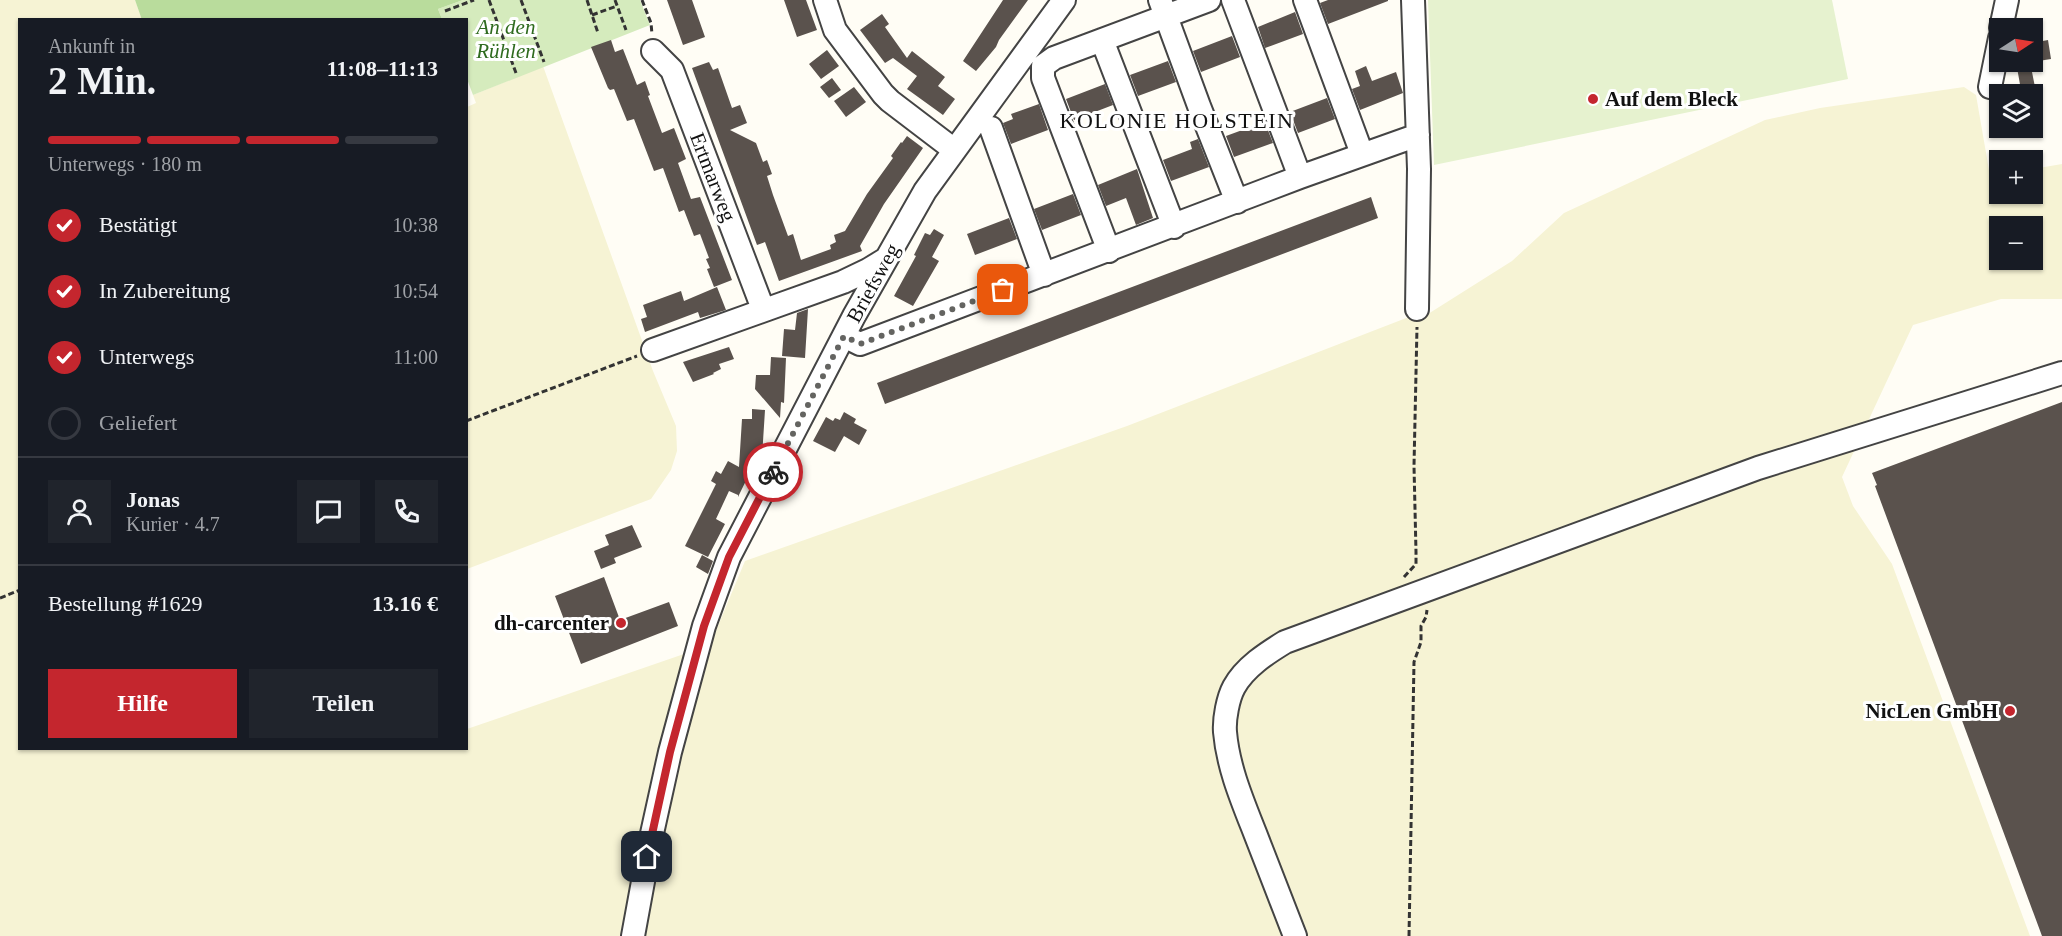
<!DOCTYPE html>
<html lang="de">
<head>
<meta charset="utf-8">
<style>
	:root { --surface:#171b24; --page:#20242c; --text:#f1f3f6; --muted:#9ea1a6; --line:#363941; --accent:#c4262e }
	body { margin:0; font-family:"Times New Roman",serif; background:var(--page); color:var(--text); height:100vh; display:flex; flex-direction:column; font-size:22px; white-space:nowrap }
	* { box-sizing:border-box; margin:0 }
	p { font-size:20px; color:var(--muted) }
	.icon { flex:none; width:33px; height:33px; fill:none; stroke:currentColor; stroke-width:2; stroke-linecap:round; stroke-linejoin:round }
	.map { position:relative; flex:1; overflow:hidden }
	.sheet { position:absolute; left:18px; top:18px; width:450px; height:732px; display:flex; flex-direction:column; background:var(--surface); border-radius:0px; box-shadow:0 2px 4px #0004 }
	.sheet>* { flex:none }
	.needle { width:39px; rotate:78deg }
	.fabs { position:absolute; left:1989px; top:18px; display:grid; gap:12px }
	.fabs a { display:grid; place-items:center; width:54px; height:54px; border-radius:0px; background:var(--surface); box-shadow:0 2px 4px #0004; font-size:30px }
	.pin { position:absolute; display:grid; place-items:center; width:51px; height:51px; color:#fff; margin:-26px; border-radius:12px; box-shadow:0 3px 9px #0006 }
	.courier { position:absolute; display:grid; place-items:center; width:60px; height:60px; margin:-30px; border:4px solid #c4262e; border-radius:50%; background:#fff; color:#222; box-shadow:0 2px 8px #0007 }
	.summary em { font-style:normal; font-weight:700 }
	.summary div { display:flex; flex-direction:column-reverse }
	.summary { display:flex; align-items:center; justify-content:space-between; height:102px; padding:0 30px }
	h1 { font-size:39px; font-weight:700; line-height:45px }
	.bar { display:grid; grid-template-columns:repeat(4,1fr); gap:9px 6px; align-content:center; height:72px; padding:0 30px }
	.bar i { height:8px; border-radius:4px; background:var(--line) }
	.bar .active { background:var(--accent) }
	.bar p { grid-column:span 4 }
	.line { display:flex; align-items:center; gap:15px; padding:0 30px; border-top:2px solid var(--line) }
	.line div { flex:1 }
	.round { display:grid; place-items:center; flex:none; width:63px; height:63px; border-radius:0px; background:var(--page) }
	ol { padding:0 30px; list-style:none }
	li { display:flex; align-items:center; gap:18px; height:66px }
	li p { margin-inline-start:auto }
	li .icon { padding:6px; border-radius:50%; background:var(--accent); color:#fff; stroke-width:4 }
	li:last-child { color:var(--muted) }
	li i { width:33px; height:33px; border:3px solid var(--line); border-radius:50% }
	.button { display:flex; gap:12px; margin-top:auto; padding:12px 30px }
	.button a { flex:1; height:69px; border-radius:0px; background:var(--accent); color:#fff; font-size:24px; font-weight:700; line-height:69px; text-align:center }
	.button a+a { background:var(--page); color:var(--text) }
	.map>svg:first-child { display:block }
	.farmland { fill:#f6f3d4; fill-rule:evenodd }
	.green { fill:#d5ebbd }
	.forest { fill:#b9dc9c }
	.pitch { fill:#e6f2cf }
	.building { fill:#5a524d }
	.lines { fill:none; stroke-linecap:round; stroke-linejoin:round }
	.minor-casing { stroke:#444; stroke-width:26 }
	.path { stroke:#333; stroke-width:3; stroke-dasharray:6 3; stroke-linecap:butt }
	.minor { stroke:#fff; stroke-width:22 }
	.done { stroke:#646461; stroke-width:6; stroke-dasharray:0 10.8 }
	.route { stroke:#c4262e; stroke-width:8 }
	.poi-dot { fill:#c4262e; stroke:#fff; stroke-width:2 }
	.labels { text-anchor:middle; stroke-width:6; stroke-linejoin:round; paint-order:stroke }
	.park-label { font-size:21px; font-style:italic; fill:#2f6b1f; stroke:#fff }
	.poi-label { font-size:21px; font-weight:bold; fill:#111; stroke:#fff; text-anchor:end }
	.street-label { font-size:21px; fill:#111; stroke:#fff }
	.neighbourhood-label { font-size:22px; letter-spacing:1.5px; fill:#111; stroke:#fff }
</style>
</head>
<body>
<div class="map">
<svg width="2062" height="936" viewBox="0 0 2062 936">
	<rect width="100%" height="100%" fill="#fffdf5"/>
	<path class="farmland" d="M0,0H135L142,19L20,20V748H466L467,729L710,645L745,561L1127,426L1414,315L1428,314L1512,261L1564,213L1765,120L1820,108L1964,87L1976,95L1990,176L1999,175L2000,194H2032L2033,169L2062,164V299H2001L1913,325L1842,477L1853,506L1892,564L2030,936H0ZM2000,226H2032V260H2000Z
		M543,66L653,371L676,426L677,451L671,470L651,499L467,569V107L476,103L473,95Z"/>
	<path class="green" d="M463,0H640L650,25L473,95L467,79L466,20L442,19L438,9Z"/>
	<path class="forest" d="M135,0H463L438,9L442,19L142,20Z"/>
	<path class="pitch" d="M1428,0H1832L1848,79L1434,165Z"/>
	<path class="building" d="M667,0H692L705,37L683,45Z
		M784,0H806L817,30L797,37Z
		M1003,0H1028L999,40L996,47L976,71L963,61Z
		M1328,0H1388V1L1328,24L1320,3Z
		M1295,12L1303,34L1265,48L1258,27Z
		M882,14L889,24L885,27L907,58L912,51L945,77L938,86L955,99L943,115L907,89L917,76L893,58L885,63L860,30Z
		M1232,36L1240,57L1201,72L1193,51Z
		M611,40L615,52L623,49L637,85L645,81L650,95L648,96L662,133L674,128L686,159L678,163L691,199L700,197L732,280L714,287L707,269L710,268L706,259L709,258L700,234L694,236L684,210L679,212L663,168L654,171L634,119L627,121L614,89L610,90L608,88L591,47Z
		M2048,40L2051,59L2032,62V43Z
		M827,50L839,66L821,79L809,64Z
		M1168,61L1176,82L1138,96L1130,75Z
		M709,62L713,70L718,68L732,108L740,105L747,123L730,130L756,143L763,162L767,160L772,174L767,176L773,195L788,236L793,234L801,260L831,249L830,245L836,242L834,235L845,231L867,194L893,158L891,156L901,142L902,143L907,136L923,148L884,204L860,246L862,251L779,281L765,242L757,245L692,68Z
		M2016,62H2030L2035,87L2021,90Z
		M1366,66L1372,81L1396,72L1403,93L1360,110L1352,89L1360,86L1355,71Z
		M832,78L841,90L829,98L820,87Z
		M1105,84L1113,105L1074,120L1066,99Z
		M854,87L866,102L846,117L834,101Z
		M1327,98L1335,119L1298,133L1290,112Z
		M1039,104L1048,130L1011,144L1003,123L1013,119L1011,114Z
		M1262,115L1273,143L1234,157L1226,136L1256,125L1254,118Z
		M1198,139L1209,167L1171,181L1163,160L1192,149L1190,142Z
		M1137,169L1153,218L1136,225L1126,198L1106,206L1098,185Z
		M1073,194L1081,215L1042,230L1034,209Z
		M1371,197L1378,218L885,404L877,383Z
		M1009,218L1017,239L975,255L967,234Z
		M934,229L944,235L932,257L939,261L913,306L894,296L916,256L914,255L925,233L930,235Z
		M717,287L726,310L700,318L698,312L645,332L641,319L647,317L643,305L681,291L684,301Z
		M808,309L805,358L782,356L784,329L795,330L797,313Z
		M729,347L734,359L719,364L721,369L713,373L714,374L693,382L683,362Z
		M771,357L786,358L784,403L781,402L780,418L755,389L756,375H770Z
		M2062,402V936H2042L1875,486L1877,485L1872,473Z
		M752,409L765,410L762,457L758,456L738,497V495L729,491L716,519L725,524L708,557L685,546L716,484L711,481L716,471L721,474L728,461L739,467L742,419H752Z
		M844,412L856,419L854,423L867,430L859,445L844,436L835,452L813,441L826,417L833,421L835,418L840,420Z
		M632,525L642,547L614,558L616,563L601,569L594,551L609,545L605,535Z
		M702,555L713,561L708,574L696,567Z
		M604,577L620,620L669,602L678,626L581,664L555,596Z"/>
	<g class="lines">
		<defs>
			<path id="minor" d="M825,0L835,30L883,94L890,101L953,149
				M1160,0L1199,106L1237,202
				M1233,0L1300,177
				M1305,0L1362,154
				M1413,0L1419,169L1417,309
				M2001,28L2007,0
				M1102,40L1174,227
				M653,51L672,70L763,309
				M1990,87L2000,38
				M991,128L1044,275
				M1109,251L1043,78V66L1054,58L1209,0
				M844,336L860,344L1300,177L1418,135
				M653,350L843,282L868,270L886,259
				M633,936L651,838L670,752L704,626L729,557L854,316L925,191L1064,0
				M1295,936C1282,902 1268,867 1255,833C1242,800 1228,767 1225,732C1224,719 1228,698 1234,687C1245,667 1267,653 1285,642L1758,468L2062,373"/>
		</defs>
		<use href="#minor" class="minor-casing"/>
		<path class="path" d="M489,0L516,73
			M521,0L544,62
			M587,0L598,33
			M615,0L626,30
			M642,0L651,23L652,34
			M445,11L474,0
			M592,15L617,6
			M466,421L637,356
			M1404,577L1416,564V552L1414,466L1417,327
			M0,598L20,590
			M1409,936L1414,662L1421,642V626L1426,617L1427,610"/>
		<use href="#minor" class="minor"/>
	</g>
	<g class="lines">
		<path class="done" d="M773,472L844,336L860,344L1003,290"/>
		<path class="route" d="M647,857L670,752L704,626L729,557L773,472"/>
	</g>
	<g class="poi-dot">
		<circle cx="1593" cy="99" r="6"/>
		<circle cx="621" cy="623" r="6"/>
		<circle cx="2010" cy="711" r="6"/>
	</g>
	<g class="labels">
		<g class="park-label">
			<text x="506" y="34">An den<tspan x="506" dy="24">Rühlen</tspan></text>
		</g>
		<g class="poi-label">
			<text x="1605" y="106" text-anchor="start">Auf dem Bleck</text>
			<text x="609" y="630">dh-carcenter</text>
			<text x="1998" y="718">NicLen GmbH</text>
		</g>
		<g class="street-label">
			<text transform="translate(713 177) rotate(69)" y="7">Ertmarweg</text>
			<text transform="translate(873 283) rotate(-61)" y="7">Briefsweg</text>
		</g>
		<g class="neighbourhood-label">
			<text x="1177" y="128">KOLONIE HOLSTEIN</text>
		</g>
	</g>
</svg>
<div class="fabs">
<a><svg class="needle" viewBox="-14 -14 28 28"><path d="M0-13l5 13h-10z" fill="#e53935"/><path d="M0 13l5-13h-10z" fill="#9ea1a6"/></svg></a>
<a><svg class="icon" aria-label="layers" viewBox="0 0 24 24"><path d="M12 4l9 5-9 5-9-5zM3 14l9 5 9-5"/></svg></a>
<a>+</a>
<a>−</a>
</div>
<div class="pin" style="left:1003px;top:290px;background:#ea580c"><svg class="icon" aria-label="bag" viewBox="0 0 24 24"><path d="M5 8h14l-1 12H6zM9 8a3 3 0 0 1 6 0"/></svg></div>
<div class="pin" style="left:647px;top:857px;background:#1f2937"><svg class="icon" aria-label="home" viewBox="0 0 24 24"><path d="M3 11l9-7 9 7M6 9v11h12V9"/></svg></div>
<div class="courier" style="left:773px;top:472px"><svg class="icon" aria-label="bike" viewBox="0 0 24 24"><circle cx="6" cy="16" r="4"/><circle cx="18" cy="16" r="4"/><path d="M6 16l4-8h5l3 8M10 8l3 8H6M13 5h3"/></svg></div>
<section class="sheet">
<div class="summary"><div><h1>2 Min.</h1><p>Ankunft in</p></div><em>11:08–11:13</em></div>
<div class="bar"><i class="active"></i><i class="active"></i><i class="active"></i><i></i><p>Unterwegs · 180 m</p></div>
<ol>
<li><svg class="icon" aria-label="check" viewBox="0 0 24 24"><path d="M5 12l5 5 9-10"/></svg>Bestätigt<p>10:38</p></li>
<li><svg class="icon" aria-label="check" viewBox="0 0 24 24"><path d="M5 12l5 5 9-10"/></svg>In Zubereitung<p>10:54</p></li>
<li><svg class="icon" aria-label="check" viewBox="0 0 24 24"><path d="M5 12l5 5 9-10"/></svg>Unterwegs<p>11:00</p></li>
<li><i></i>Geliefert</li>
</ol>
<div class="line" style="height:108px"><a class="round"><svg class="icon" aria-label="person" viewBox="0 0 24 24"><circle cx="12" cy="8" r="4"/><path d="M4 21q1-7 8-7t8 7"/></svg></a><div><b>Jonas</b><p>Kurier · 4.7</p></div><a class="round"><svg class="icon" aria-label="chat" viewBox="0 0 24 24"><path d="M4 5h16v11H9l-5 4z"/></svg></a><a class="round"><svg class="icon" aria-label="phone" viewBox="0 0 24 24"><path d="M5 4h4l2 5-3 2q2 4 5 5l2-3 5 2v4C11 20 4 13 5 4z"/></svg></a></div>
<div class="line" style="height:78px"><div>Bestellung #1629</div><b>13.16 €</b></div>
<div class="button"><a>Hilfe</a><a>Teilen</a></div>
</section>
</div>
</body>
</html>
